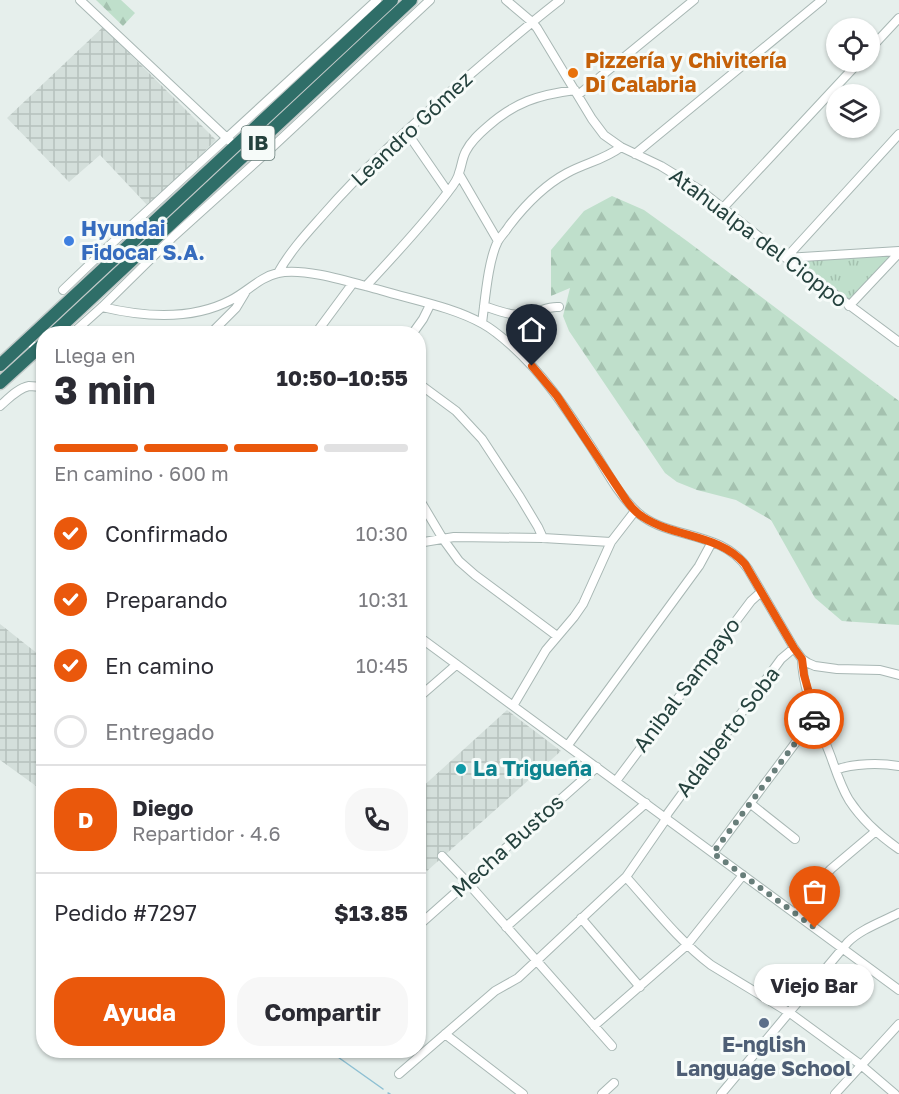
<!DOCTYPE html>
<html lang="es">
<head>
<meta charset="utf-8">
<style>
	:root { --surface:#fff; --page:#f7f7f7; --text:#2b2b33; --muted:#7c7c81; --line:#e1e1e2; --accent:#ea580c }
	body { margin:0; font-family:"Golos Text",sans-serif; background:var(--page); color:var(--text); height:100vh; display:flex; flex-direction:column; font-size:22px; white-space:nowrap }
	* { box-sizing:border-box; margin:0 }
	p { font-size:20px; color:var(--muted) }
	.icon { flex:none; width:33px; height:33px; fill:none; stroke:currentColor; stroke-width:2; stroke-linecap:round; stroke-linejoin:round }
	.map { position:relative; flex:1; overflow:hidden }
	.details { position:absolute; left:36px; top:326px; width:390px; height:732px; display:flex; flex-direction:column; background:var(--surface); border-radius:24px; box-shadow:0 2px 4px #0004 }
	.details>* { flex:none }
	.tools { position:absolute; left:826px; top:18px; display:grid; gap:12px }
	.tools a { display:grid; place-items:center; width:54px; height:54px; border-radius:50%; background:var(--surface); box-shadow:0 2px 4px #0004; font-size:30px }
	.pin { position:absolute; display:grid; place-items:center; width:51px; height:51px; color:#fff; margin:-62px -26px; border-radius:50% 50% 50% 0; rotate:-45deg; box-shadow:0 0 6px #0007 }
	.pin .icon { rotate:45deg }
	.courier { position:absolute; display:grid; place-items:center; width:60px; height:60px; margin:-30px; border:4px solid #ea580c; border-radius:50%; background:#fff; color:#222; box-shadow:0 2px 8px #0007 }
	.bubble { position:absolute; height:42px; border-radius:21px; background:var(--surface); box-shadow:0 2px 4px #0004; font-size:20px; font-weight:700; line-height:42px; text-align:center }
	.summary em { font-style:normal; font-weight:700 }
	.summary div { display:flex; flex-direction:column-reverse }
	.summary { display:flex; align-items:center; justify-content:space-between; height:102px; padding:0 18px }
	h1 { font-size:39px; font-weight:700; line-height:45px }
	.bar { display:grid; grid-template-columns:repeat(4,1fr); gap:9px 6px; align-content:center; height:72px; padding:0 18px }
	.bar i { height:8px; border-radius:4px; background:var(--line) }
	.bar .current { background:var(--accent) }
	.bar p { grid-column:span 4 }
	.line { display:flex; align-items:center; gap:15px; padding:0 18px; border-top:2px solid var(--line) }
	.line div { flex:1 }
	.round { display:grid; place-items:center; flex:none; width:63px; height:63px; border-radius:24px; background:var(--page) }
	ol { padding:0 18px; list-style:none }
	li { display:flex; align-items:center; gap:18px; height:66px }
	li p { margin-inline-start:auto }
	li .icon { padding:6px; border-radius:50%; background:var(--accent); color:#fff; stroke-width:4 }
	li:last-child { color:var(--muted) }
	li i { width:33px; height:33px; border:3px solid var(--line); border-radius:50% }
	.primary-button { display:flex; gap:12px; margin-top:auto; padding:12px 18px }
	.primary-button a { flex:1; height:69px; border-radius:24px; background:var(--accent); color:#fff; font-size:24px; font-weight:700; line-height:69px; text-align:center }
	.primary-button a+a { background:var(--page); color:var(--text) }
	.map>svg:first-child { display:block }
	.industrial { fill:url(#industrial-grid) }
	.grass { fill:url(#grass-tufts) }
	.forest { fill:url(#forest-firs) }
	.lines { fill:none; stroke-linecap:round; stroke-linejoin:round }
	.stream { stroke:#8ec0d3; stroke-width:1.5 }
	.minor-casing { stroke:#a8b7b4; stroke-width:10 }
	.highway-casing { stroke:#c2cac9; stroke-width:15 }
	.minor { stroke:#fff; stroke-width:8 }
	.highway { stroke:#2f6e68; stroke-width:12 }
	.done { stroke:#687e7a; stroke-width:6; stroke-dasharray:0 10.8 }
	.route { stroke:#ea580c; stroke-width:8 }
	.food-dot { fill:#e8710a; stroke:#f6fbf9; stroke-width:2 }
	.shop-dot { fill:#3f7fe0; stroke:#f6fbf9; stroke-width:2 }
	.culture-dot { fill:#0f9aa8; stroke:#f6fbf9; stroke-width:2 }
	.service-dot { fill:#5c6f8a; stroke:#f6fbf9; stroke-width:2 }
	.labels { text-anchor:middle; stroke-width:6; stroke-linejoin:round; paint-order:stroke }
	.shield { fill:#f6fbf9; stroke:#637975; stroke-width:1.5 }
	.shield-label { font-size:20px; font-weight:bold; fill:#24413d }
	.food-label { font-size:21px; font-weight:bold; fill:#c56008; stroke:#f6fbf9; text-anchor:start }
	.street-label { font-size:21px; fill:#24413d; stroke:#f6fbf9 }
	.shop-label { font-size:21px; font-weight:bold; fill:#366cbe; stroke:#f6fbf9; text-anchor:start }
	.culture-label { font-size:21px; font-weight:bold; fill:#0d838f; stroke:#f6fbf9; text-anchor:start }
	.service-label { font-size:21px; font-weight:bold; fill:#4e5e75; stroke:#f6fbf9 }
</style>
</head>
<body>
<div class="map">
<svg width="899" height="1094" viewBox="0 0 899 1094">
	<defs>
		<pattern id="industrial-grid" width="8" height="8" patternUnits="userSpaceOnUse" patternTransform="scale(1.5)"><rect width="8" height="8" fill="#d4dfdb"/><path d="M0 4h8M4 0v8" fill="none" stroke="#b6c1bd"/></pattern>
		<pattern id="grass-tufts" width="24" height="20" patternUnits="userSpaceOnUse" patternTransform="scale(1.5)"><rect width="24" height="20" fill="#bfdfcb"/><path d="M3 7l-1-3M5 7V3M7 7l1-3M15 17l-1-3M17 17v-4M19 17l1-3" fill="none" stroke="#a4c1af"/></pattern>
		<pattern id="forest-firs" width="22" height="20" patternUnits="userSpaceOnUse" patternTransform="scale(1.5)"><rect width="22" height="20" fill="#bfdfcb"/><path d="M5 1l3.5 6h-7zM16 11l3.5 6h-7z" fill="#a4c1af"/></pattern>
	</defs>
	<rect width="100%" height="100%" fill="#e6efec"/>
	<path class="industrial" d="M103,27L216,140L148,206L100,155L69,182L7,118Z
		M0,624L43,658V791L0,760Z
		M507,710L561,751L427,871L419,862V790Z"/>
	<path class="grass" d="M397,0H403L49,333H44L99,282L129,250Z
		M884,255L889,257L850,301L797,262L829,258Z"/>
	<path class="forest" d="M96,0H121L135,13L123,26Z
		M612,196L644,210L687,241L899,401V625L842,621L815,598L771,520L736,500L697,490L677,482L665,473L569,331L563,316L570,288L551,296V250L584,211Z"/>
	<g class="lines">
		<path class="stream" d="M328,1050L383,1089
			M388,1093L390,1094"/>
		<defs>
			<path id="minor" d="M80,0L230,141
				M506,0L532,22L537,28L592,119L604,135L621,147L661,166L700,190L786,258L899,342
				M870,49L899,18
				M578,95L694,0
				M406,131L448,192
				M635,154L822,0
				M459,174L498,241
				M723,208L859,62
				M786,258L899,134
				M786,258L899,251
				M278,273C290,251 307,233 323,215C364,168 411,126 458,85C492,56 525,27 560,0
				M366,286C394,256 423,225 448,192C452,187 458,179 459,173C462,165 462,158 466,151C471,141 479,134 487,127C515,102 538,95 575,90
				M63,290L109,246L377,0
				M484,306C499,311 515,318 531,313C542,311 548,306 559,307
				M849,306L899,253
				M102,307C144,317 193,320 231,300C247,292 260,277 278,273C305,267 353,283 380,290C413,300 453,307 483,324C494,330 503,338 512,346C543,374 565,407 588,442C603,464 615,490 634,509C664,541 721,528 748,569L794,648L802,659L808,663L815,666L837,669L880,670L899,675
				M482,323C485,301 488,260 498,241C501,236 506,231 509,226C525,205 543,186 567,173C585,163 604,160 621,147
				M73,333L102,307L174,236L266,153L430,0
				M211,333L236,308L245,293
				M316,333L353,283
				M413,333L423,319L430,305
				M27,340L44,355
				M418,383L456,411L482,439L520,497L538,527L543,538
				M0,406C8,399 18,388 29,386C33,386 39,387 44,387
				M418,497L443,539L459,561L475,575L557,636
				M418,543L454,537L543,538L611,542
				M418,636L899,990
				M802,659C802,690 820,728 831,757C836,771 841,787 849,800C862,820 880,836 899,849
				M418,698L456,665
				M513,706L546,650L574,617L583,604L611,542L635,511
				M568,745L699,566L712,542
				M836,770C853,763 881,763 899,766
				M616,781L751,601L761,592
				M751,804L795,839
				M713,853L811,722L816,718
				M442,856L467,882L612,1046
				M626,877C653,907 679,941 711,965L790,1013L861,1065L895,1094
				M796,914L818,883L831,869L876,831
				M581,918L640,987
				M418,926L597,767
				M506,927L646,803
				M594,1026L687,945L743,875
				M445,1034L523,1094
				M399,1074L495,991L518,978L626,877L664,822L668,813L781,659L794,648
				M602,1094L614,1083
				M721,1094L848,942C861,929 882,922 899,913
				M835,1094L899,1024"/>
			<path id="highway" d="M54,333L411,0
				M0,365L392,0
				M0,383L44,343"/>
		</defs>
		<use href="#minor" class="minor-casing"/>
		<use href="#highway" class="highway-casing"/>
		<use href="#minor" class="minor"/>
		<use href="#highway" class="highway"/>
	</g>
	<g class="lines">
		<path class="done" d="M814,719L811,722L713,853L815,928"/>
		<path class="route" d="M532,366L557,396L626,500C631,507 636,513 643,517C675,538 719,534 745,564L794,648L802,659L804,675L816,718L814,719"/>
	</g>
	<circle class="food-dot" cx="573" cy="73" r="6"/>
	<circle class="shop-dot" cx="69" cy="241" r="6"/>
	<circle class="culture-dot" cx="461" cy="769" r="6"/>
	<circle class="service-dot" cx="764" cy="1023" r="6"/>
	<g class="labels">
		<rect class="shield" x="241.5" y="126" width="33" height="34" rx="4.5"/>
		<g class="shield-label">
			<text x="258" y="150">IB</text>
		</g>
		<g class="food-label">
			<text x="585" y="68">Pizzería y Chivitería<tspan x="585" dy="24">Di Calabria</tspan></text>
		</g>
		<g class="street-label">
			<text transform="translate(412 129) rotate(-43)" y="7">Leandro Gómez</text>
			<text transform="translate(758 238) rotate(37)" y="7">Atahualpa del Cioppo</text>
			<text transform="translate(687 685) rotate(-53)" y="7">Anibal Sampayo</text>
			<text transform="translate(728 732) rotate(-53)" y="7">Adalberto Soba</text>
			<text transform="translate(508 846) rotate(-42)" y="7">Mecha Bustos</text>
		</g>
		<g class="shop-label">
			<text x="81" y="236">Hyundai<tspan x="81" dy="24">Fidocar S.A.</tspan></text>
		</g>
		<g class="culture-label">
			<text x="473" y="776">La Trigueña</text>
		</g>
		<g class="service-label">
			<text x="764" y="1052">E-nglish<tspan x="764" dy="24">Language School</tspan></text>
		</g>
	</g>
</svg>
<div class="tools">
<a><svg class="icon" aria-label="locate" viewBox="0 0 24 24"><circle cx="12" cy="12" r="6"/><path d="M12 2v4M12 18v4M2 12h4M18 12h4"/></svg></a>
<a><svg class="icon" aria-label="layers" viewBox="0 0 24 24"><path d="M12 4l9 5-9 5-9-5zM3 14l9 5 9-5"/></svg></a>
</div>
<div class="pin" style="left:815px;top:928px;background:#ea580c"><svg class="icon" aria-label="bag" viewBox="0 0 24 24"><path d="M5 8h14l-1 12H6zM9 8a3 3 0 0 1 6 0"/></svg></div>
<div class="pin" style="left:532px;top:366px;background:#1f2937"><svg class="icon" aria-label="home" viewBox="0 0 24 24"><path d="M3 11l9-7 9 7M6 9v11h12V9"/></svg></div>
<div class="courier" style="left:814px;top:719px"><svg class="icon" aria-label="car" viewBox="0 0 24 24"><path d="M5 17H2v-5l4-1 3-4h7l3 4 3 1v5h-3M9 17h6M6 11h13"/><circle cx="7" cy="17" r="2"/><circle cx="17" cy="17" r="2"/></svg></div>
<div class="bubble" style="left:754px;top:964px;width:120px">Viejo Bar</div>
<section class="details">
<div class="summary"><div><h1>3 min</h1><p>Llega en</p></div><em>10:50–10:55</em></div>
<div class="bar"><i class="current"></i><i class="current"></i><i class="current"></i><i></i><p>En camino · 600 m</p></div>
<ol>
<li><svg class="icon" aria-label="check" viewBox="0 0 24 24"><path d="M5 12l5 5 9-10"/></svg>Confirmado<p>10:30</p></li>
<li><svg class="icon" aria-label="check" viewBox="0 0 24 24"><path d="M5 12l5 5 9-10"/></svg>Preparando<p>10:31</p></li>
<li><svg class="icon" aria-label="check" viewBox="0 0 24 24"><path d="M5 12l5 5 9-10"/></svg>En camino<p>10:45</p></li>
<li><i></i>Entregado</li>
</ol>
<div class="line" style="height:108px"><b class="round" style="background:var(--accent);color:#fff">D</b><div><b>Diego</b><p>Repartidor · 4.6</p></div><a class="round"><svg class="icon" aria-label="phone" viewBox="0 0 24 24"><path d="M5 4h4l2 5-3 2q2 4 5 5l2-3 5 2v4C11 20 4 13 5 4z"/></svg></a></div>
<div class="line" style="height:78px"><div>Pedido #7297</div><b>$13.85</b></div>
<div class="primary-button"><a>Ayuda</a><a>Compartir</a></div>
</section>
</div>
</body>
</html>
